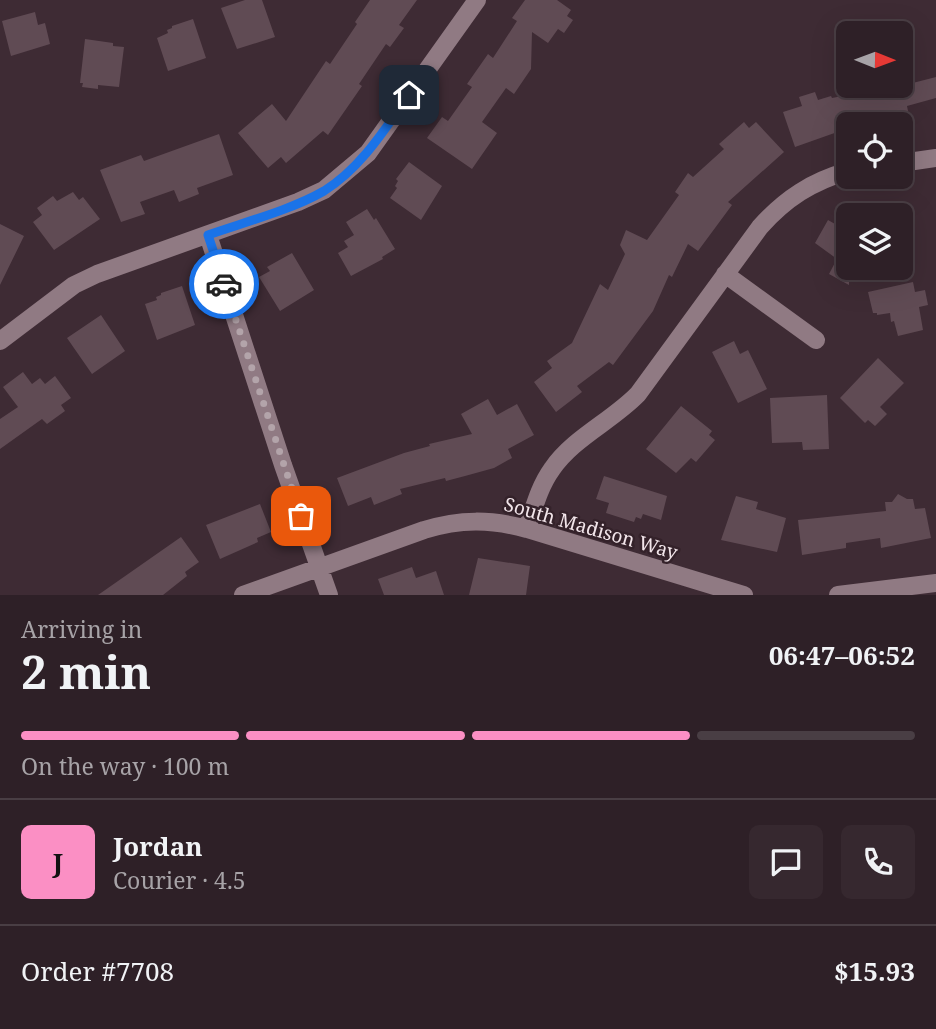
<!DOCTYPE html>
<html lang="en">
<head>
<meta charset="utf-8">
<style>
	:root { --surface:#2e2027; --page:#36282f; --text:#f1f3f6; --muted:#a7a3a7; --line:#493e44; --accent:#fb8fc4 }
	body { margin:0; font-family:"Noto Serif",serif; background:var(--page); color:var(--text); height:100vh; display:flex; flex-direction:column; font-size:26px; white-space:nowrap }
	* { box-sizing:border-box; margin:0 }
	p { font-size:23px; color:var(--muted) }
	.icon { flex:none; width:38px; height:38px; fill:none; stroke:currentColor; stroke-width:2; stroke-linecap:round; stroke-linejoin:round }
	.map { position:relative; height:595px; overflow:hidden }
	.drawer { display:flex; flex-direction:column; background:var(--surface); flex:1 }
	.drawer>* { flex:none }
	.needle { width:46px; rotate:91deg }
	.fabs { position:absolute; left:836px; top:21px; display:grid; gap:14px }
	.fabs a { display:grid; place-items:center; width:77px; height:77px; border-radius:10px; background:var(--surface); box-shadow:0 7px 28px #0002,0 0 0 2px var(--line); font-size:35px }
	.pin { position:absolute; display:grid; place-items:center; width:60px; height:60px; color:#fff; margin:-30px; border-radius:14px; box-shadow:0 4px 10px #0006 }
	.courier { position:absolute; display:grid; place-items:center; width:70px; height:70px; margin:-35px; border:5px solid #1a73e8; border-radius:50%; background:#fff; color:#222; box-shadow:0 2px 9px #0007 }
	.summary em { font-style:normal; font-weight:700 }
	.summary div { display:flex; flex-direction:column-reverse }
	.summary { display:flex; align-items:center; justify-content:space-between; height:119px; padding:0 21px }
	h1 { font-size:46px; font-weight:700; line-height:52px }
	.bar { display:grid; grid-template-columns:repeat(4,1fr); gap:10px 7px; align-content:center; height:84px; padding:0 21px }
	.bar i { height:9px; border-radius:5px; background:var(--line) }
	.bar .current { background:var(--accent) }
	.bar p { grid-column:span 4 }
	.line { display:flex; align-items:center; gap:18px; padding:0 21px; border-top:2px solid var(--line) }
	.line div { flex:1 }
	.round { display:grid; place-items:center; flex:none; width:74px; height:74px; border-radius:10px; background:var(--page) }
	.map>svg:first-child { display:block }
	.building { fill:#604b54 }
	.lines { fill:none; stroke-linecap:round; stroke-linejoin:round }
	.minor { stroke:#907a83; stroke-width:18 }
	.done { stroke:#b3a4aa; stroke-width:7; stroke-dasharray:0 12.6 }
	.route { stroke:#1a73e8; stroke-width:9 }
	.labels { text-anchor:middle; stroke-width:5; stroke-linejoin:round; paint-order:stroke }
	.street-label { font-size:19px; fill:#f2e5ea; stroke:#34222a }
</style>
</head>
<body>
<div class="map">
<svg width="936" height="595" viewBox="0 0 936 595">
	<rect width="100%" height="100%" fill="#3e2b34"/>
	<path class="building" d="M245,0H262L275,37L237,49L221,8Z
		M370,0H417L399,25L404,28L390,47L386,44L359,84L362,86L328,135L323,131L286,163L281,157L268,168L238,133L272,104L286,121L326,61L330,64L357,24L355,22Z
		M525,0H557L571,10L567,16L573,20L564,33L558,29L548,43L532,32L531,69L514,94L506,88L482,122L497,133L472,169L427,138L442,117L448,121L472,87L467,84L488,54L493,58L517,21L512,18Z
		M35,12L38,25L45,23L50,44L11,56L2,21Z
		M193,19L206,58L168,71L157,38L168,33L167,30L172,28V26Z
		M85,39L113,43V46L124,47L119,87L98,85V89L82,87L83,83H80Z
		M936,77V98L907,106L910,121L891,124H841L843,130L795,147L783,112L802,106L799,97L815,92L818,100L831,96L832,98L873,90L872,86H901Z
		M744,122L749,128L756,122L784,152L728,202L732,205L698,251L688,244L672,277L669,275L653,311L613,365L609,362L577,386L582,392L556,412L534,382L552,368L547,361L572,343L600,284L608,290L625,254L620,245L626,230L647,240L679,195L675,192L688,173L693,177L724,149L719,144Z
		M219,134L233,175L197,188L199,194L179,202L174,190L140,202L145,214L121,222L100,170L141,155L144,161Z
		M409,162L442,186L421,220L390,198L397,188L395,186L398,181L396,179Z
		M73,192L79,200L83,197L100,219L54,250L33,222L42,215L37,208L53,196L57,201Z
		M367,209L374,220L376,218L395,249L382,257L383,259L351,276L338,253L348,247L344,241L354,235L346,222Z
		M828,220L849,232V285L829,274L837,259L815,243Z
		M0,224L24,236L0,285Z
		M292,253L314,290L280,311L259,277L270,271L267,267Z
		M913,282L915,292L925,290L928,305L919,307L923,330L898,336L894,321L891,322L890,313L877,315V313H873L868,292Z
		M182,286L195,325L157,340L145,304L157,300L156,297L161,295V293Z
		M101,315L125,351L92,374L67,338Z
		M734,341L740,354L748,350L767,389L738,403L712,352Z
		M878,358L904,383L880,407L887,414L875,426L868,420L865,423L840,398Z
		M23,372L32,384L40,378L45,384L55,376L71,398L61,405L65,411L47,424L42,419L0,449V419L18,407L3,387Z
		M827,395L829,449L803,450L802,442L772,443L770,398Z
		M488,399L497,415L517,404L534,435L508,449L512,458L494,468L465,476L446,481L445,478L400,489L402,494L374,505L371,497L348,506L337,478L404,453L430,446L429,444L472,434L461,414Z
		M681,406L712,431L709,435L715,440L696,462L691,458L676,473L646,449Z
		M604,476L667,496L661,520L643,514L641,519L636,517L634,522L606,513L609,503L596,499Z
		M898,494L907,499H913L915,509L925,508L931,538L881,548L880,538L846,543V548L802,555L798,520L886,511L885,502H892Z
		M736,496L758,502L756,509L786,518L777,552L721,540Z
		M260,504L271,532L257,538L258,542L220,559L206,525Z
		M181,537L199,562L185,572L187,576L163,595H98Z
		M478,558L530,566L526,595H469Z
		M412,567L416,578L436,571L444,595H384L378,579Z"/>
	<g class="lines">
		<path class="minor" d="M901,163L936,158
			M208,235L283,465L329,595
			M725,274L816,340
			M0,341L74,285L97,274L298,202L324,190L368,153L477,0
			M527,529C534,508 539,487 552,469C573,438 612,421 638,394L760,227C785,199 812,181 849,171
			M243,595L424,530C460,519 491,519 527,529L744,595
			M838,595L936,583"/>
	</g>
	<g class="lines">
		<path class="done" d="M224,284L301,516"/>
		<path class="route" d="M224,284L208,235C245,222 291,210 324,191C361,168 385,129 409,95"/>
	</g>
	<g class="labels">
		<g class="street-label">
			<text transform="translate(591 528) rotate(16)" y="7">South Madison Way</text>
		</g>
	</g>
</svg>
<div class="fabs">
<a><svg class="needle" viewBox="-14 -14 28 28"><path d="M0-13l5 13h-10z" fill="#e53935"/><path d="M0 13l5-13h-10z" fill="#a7a3a7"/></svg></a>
<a><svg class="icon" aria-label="locate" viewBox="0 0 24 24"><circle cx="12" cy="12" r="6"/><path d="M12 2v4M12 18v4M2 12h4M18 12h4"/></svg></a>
<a><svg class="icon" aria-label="layers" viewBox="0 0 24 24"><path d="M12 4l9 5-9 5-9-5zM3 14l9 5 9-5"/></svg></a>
</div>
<div class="pin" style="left:301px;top:516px;background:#ea580c"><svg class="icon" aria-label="bag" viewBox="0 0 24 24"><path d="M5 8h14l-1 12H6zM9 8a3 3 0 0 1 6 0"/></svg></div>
<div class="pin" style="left:409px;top:95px;background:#1f2937"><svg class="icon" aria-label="home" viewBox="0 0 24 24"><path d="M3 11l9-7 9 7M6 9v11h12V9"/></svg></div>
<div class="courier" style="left:224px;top:284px"><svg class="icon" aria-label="car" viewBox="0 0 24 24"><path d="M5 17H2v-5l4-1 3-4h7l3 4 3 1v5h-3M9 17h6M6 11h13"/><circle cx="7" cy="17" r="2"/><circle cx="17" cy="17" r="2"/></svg></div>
</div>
<section class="drawer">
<div class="summary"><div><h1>2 min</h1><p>Arriving in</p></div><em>06:47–06:52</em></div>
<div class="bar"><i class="current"></i><i class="current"></i><i class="current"></i><i></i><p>On the way · 100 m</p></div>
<div class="line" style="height:126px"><b class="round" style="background:var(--accent);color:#111">J</b><div><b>Jordan</b><p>Courier · 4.5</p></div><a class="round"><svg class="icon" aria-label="chat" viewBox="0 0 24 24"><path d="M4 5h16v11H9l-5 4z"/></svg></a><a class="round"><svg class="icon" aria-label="phone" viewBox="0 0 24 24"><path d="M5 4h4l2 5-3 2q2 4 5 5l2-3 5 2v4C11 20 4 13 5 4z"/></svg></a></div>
<div class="line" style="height:91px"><div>Order #7708</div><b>$15.93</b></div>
</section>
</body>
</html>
